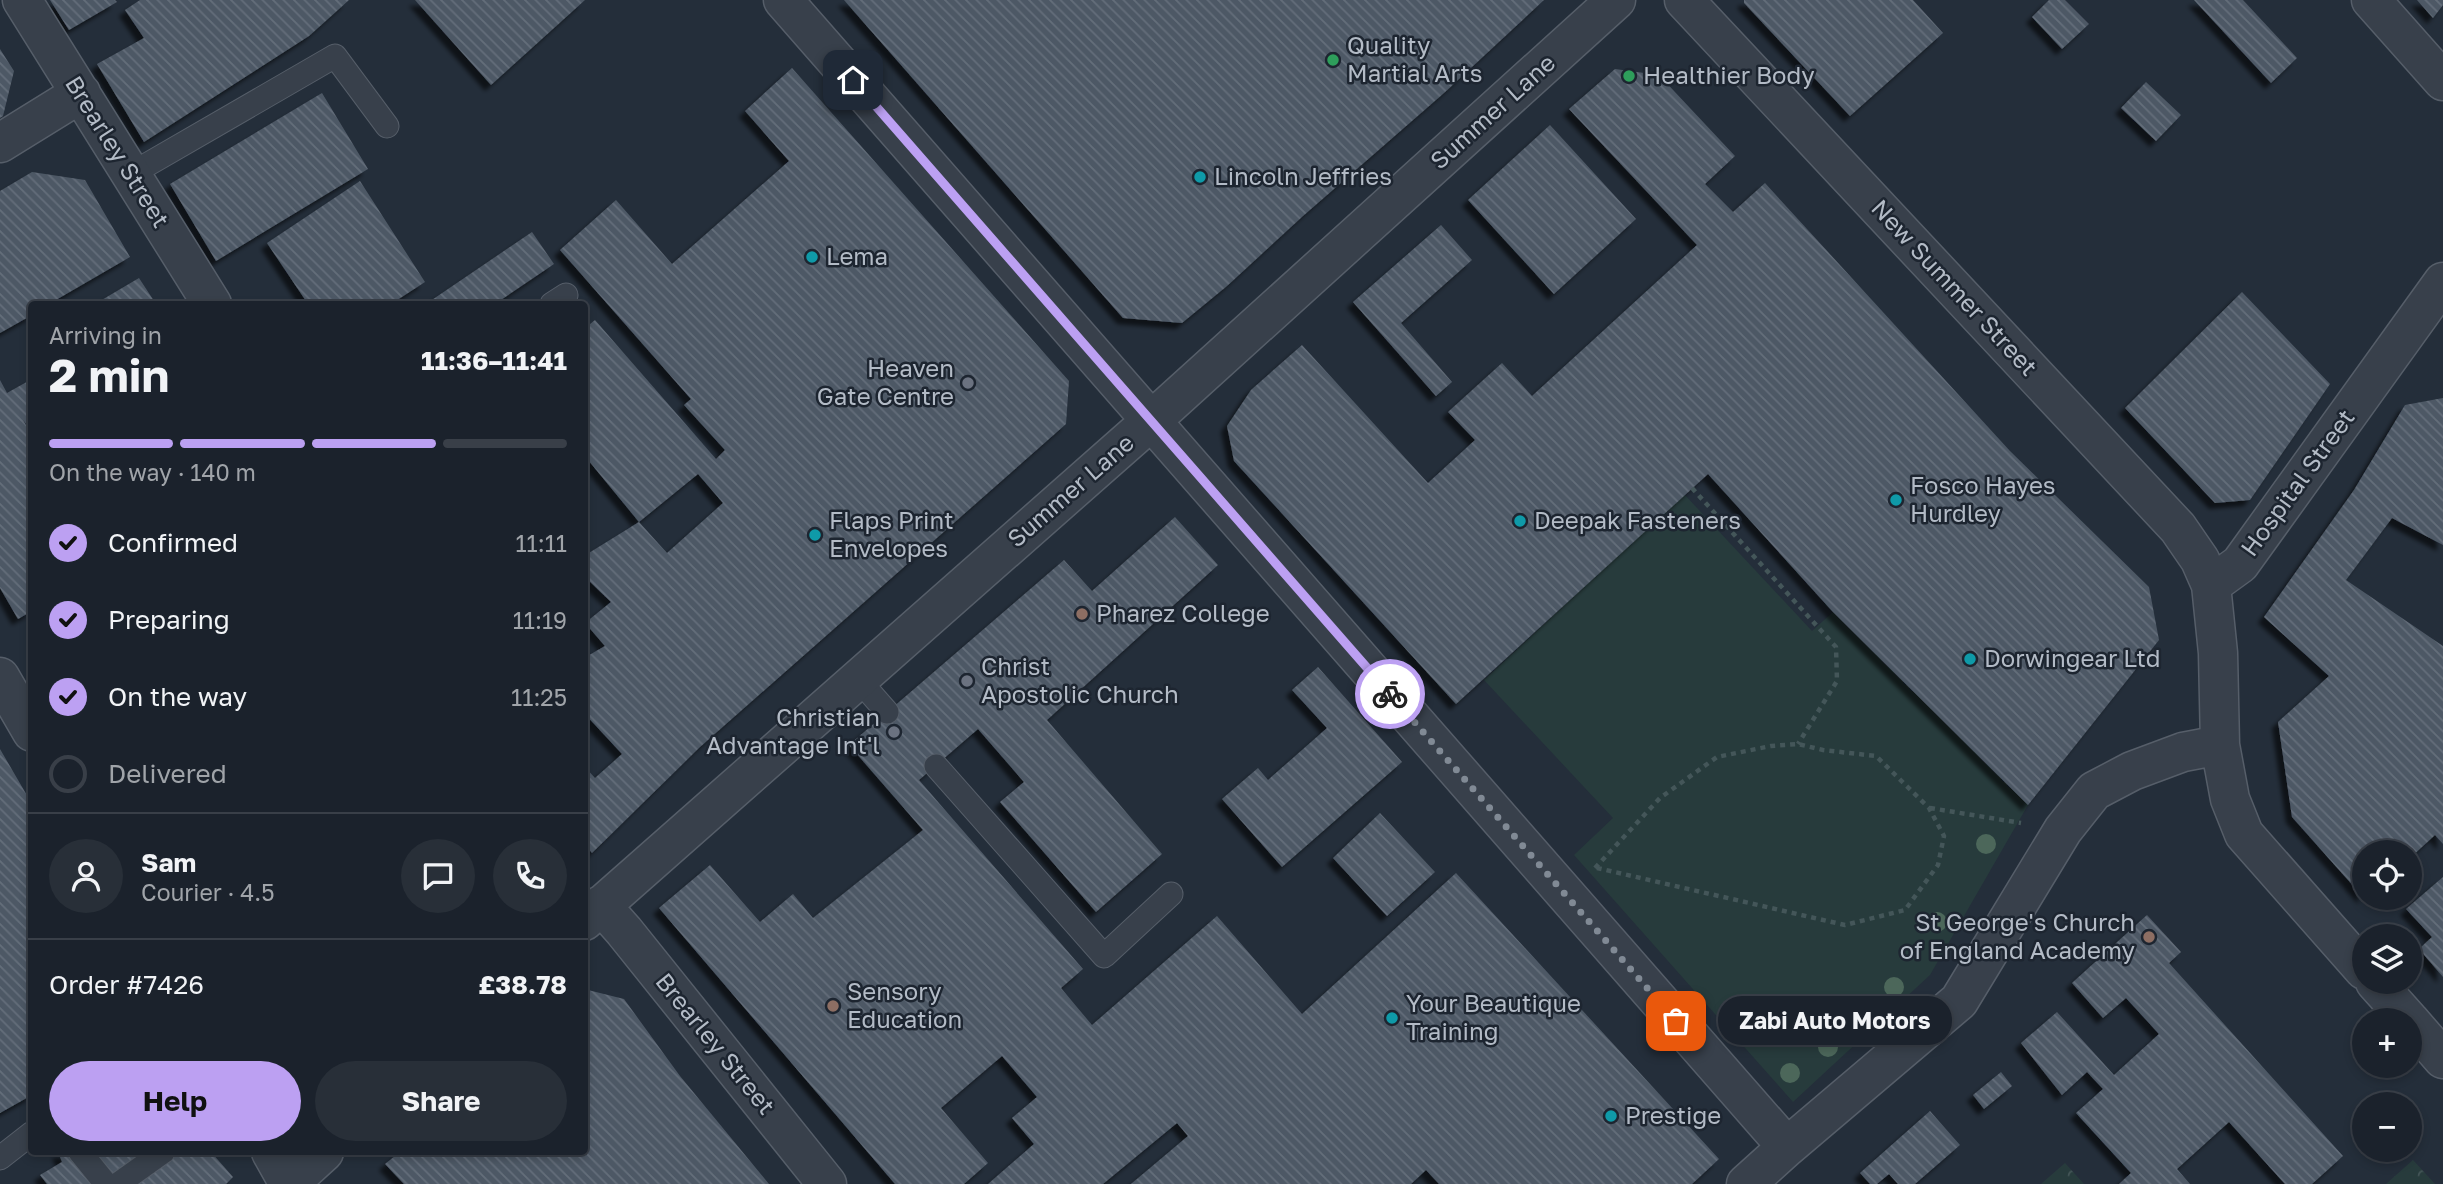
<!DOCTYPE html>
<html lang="en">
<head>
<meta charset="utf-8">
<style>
	:root { --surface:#1b222c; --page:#282f38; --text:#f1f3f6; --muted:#a0a4a9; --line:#393f48; --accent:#bca0f2 }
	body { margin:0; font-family:"Golos Text",sans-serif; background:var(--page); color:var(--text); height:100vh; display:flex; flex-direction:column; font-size:26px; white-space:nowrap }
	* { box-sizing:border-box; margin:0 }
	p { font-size:23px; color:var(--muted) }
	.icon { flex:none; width:38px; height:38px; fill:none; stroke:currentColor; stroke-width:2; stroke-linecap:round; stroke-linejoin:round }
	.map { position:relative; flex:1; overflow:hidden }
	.details { position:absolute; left:28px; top:301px; width:560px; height:854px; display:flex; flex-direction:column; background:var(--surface); border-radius:7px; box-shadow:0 4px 10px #0003,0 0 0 2px var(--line) }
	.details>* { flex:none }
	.buttons { position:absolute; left:2352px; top:840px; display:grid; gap:14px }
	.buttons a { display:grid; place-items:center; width:70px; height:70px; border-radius:50%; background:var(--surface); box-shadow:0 4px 10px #0003,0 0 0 2px var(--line); font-size:35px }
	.pin { position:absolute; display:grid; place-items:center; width:60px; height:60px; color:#fff; margin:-30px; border-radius:14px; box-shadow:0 4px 10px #0006 }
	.courier { position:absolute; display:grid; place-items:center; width:70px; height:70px; margin:-35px; border:5px solid #bca0f2; border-radius:50%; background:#fff; color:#222; box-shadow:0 2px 9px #0007 }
	.bubble { position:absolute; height:49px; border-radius:24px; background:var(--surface); box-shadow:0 4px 10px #0003,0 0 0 2px var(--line); font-size:23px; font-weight:700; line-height:49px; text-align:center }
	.head em { font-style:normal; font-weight:700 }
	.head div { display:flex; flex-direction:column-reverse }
	.head { display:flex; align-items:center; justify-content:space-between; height:119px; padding:0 21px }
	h1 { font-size:46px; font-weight:700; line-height:52px }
	.bar { display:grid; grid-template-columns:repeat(4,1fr); gap:10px 7px; align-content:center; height:84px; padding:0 21px }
	.bar i { height:9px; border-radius:5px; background:var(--line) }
	.bar .current { background:var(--accent) }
	.bar p { grid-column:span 4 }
	.line { display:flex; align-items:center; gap:18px; padding:0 21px; border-top:2px solid var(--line) }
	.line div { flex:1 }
	.round { display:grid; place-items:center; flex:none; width:74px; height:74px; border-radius:37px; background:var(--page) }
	ol { padding:0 21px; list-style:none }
	li { display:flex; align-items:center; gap:21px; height:77px }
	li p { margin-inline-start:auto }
	li .icon { padding:7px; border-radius:50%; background:var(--accent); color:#111; stroke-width:4 }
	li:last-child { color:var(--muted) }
	li i { width:38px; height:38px; border:4px solid var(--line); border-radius:50% }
	.primary-button { display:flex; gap:14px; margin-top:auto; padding:14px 21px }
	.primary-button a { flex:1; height:80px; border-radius:42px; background:var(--accent); color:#111; font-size:28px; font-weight:700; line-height:80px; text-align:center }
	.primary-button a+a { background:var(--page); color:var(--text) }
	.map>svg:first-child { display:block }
	.grass { fill:#273b3c }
	.park { fill:url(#park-crowns) }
	.building { fill:url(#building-back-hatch); filter:url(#shadow) }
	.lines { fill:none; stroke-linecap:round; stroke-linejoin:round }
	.lane-casing { stroke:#565e69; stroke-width:25 }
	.street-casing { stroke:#565e69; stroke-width:41 }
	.path { stroke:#445659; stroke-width:4.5; stroke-dasharray:5 5; stroke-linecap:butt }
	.lane { stroke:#38404b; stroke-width:23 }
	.street { stroke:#38404b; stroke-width:38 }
	.tree { fill:#4c675a }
	.done { stroke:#818a95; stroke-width:7; stroke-dasharray:0 12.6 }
	.route { stroke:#bca0f2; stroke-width:9 }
	.leisure-dot { fill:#2e9e5b; stroke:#1d2530; stroke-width:2.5 }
	.culture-dot { fill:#0f9aa8; stroke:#1d2530; stroke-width:2.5 }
	.worship-dot { fill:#6b7280; stroke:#1d2530; stroke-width:2.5 }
	.education-dot { fill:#8d6e63; stroke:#1d2530; stroke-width:2.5 }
	.labels { text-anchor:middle; stroke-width:5; stroke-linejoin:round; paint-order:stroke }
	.poi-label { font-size:24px; fill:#b3bbc6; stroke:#1d2530; text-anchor:start }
	.street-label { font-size:24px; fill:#b3bbc6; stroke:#1d2530 }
</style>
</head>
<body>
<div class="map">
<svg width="2443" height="1184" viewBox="0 0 2443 1184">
	<defs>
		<pattern id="park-crowns" width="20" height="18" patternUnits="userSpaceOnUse" patternTransform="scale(1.75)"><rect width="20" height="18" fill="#273b3c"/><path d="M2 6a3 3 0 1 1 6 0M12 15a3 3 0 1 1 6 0" fill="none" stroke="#445557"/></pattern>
		<pattern id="building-back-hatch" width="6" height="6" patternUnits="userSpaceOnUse" patternTransform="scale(1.75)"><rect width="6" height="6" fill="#4d5865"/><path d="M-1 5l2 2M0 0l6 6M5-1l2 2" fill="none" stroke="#646e7a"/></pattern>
		<filter id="shadow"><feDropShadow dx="-6" dy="6" stdDeviation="2" flood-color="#0009"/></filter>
	</defs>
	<rect width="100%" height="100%" fill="#242e3a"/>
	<path class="grass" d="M1684,494L1812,631L1833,612L2028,805L1930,975L1793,1102L1574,855L1613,818L1484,680Z"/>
	<path class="park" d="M2413,1160L2435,1184H2386Z
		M2065,1163L2084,1184H2041Z"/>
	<path class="building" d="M50,0H115L117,2L69,30Z
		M140,0H349L309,36L144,142L97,64L144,38L125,10Z
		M415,0H585L491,85Z
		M844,0H1544L1444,93L1303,216L1227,286L1182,323L1123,318Z
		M1744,0H1913L1943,33L1850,116L1744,3Z
		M2049,0H2065L2089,24L2062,49L2032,17Z
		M2194,0H2243L2297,58L2271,83Z
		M2417,0H2443V5L2433,18Z
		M0,49L14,71L3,116L0,118Z
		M792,68L1069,381L1066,424L700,747L592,853L584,843V766L595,778L622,754L584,713V658L605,646L585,623L611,602L584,576V556L639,522L667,553L723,503L698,474L639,522L584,455V329L595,320L716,459L725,450L684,405L691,399L560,250L616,200L672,264L789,161L745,111Z
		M1615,69L1659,75L1735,156L1705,184L1733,212L1765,183L2010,451L2149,587L2159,640L2028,805L1833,612L1708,474L1456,704L1234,461L1227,426L1251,390L1302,345L1428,483L1475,440L1448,412L1502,363L1532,396L1697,245L1569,109Z
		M2146,82L2181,115L2156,141L2121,108Z
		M322,93L368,169L216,261L170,184Z
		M1550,125L1636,219L1554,294L1468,200Z
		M32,172L85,180L130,257L49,304H32V315L0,333V191Z
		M360,181L425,282L391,304H308L267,243Z
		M1441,225L1472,260L1401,323L1452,382L1436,396L1353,302Z
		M532,232L554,264L495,304H426Z
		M139,278L156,304H95Z
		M2242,292L2330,384L2250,500L2215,503L2125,408Z
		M32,379V431L23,420L32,435V611L18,619L0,588V380L7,393Z
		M2443,398V545L2392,518L2346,580L2443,646V844L2435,835L2410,858V852H2364V898L2292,817L2278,722L2329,676L2264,617L2354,490L2405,405Z
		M1175,517L1218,565L1047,720L1162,854L1096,912L1000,802L1024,782L978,729L919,780L1083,969L1061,988L1092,1025L1217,916L1302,1014L1456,873L1719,1159L1692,1184H1439L1426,1170L1411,1184H1131L1188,1136L1177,1123L1103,1184H988L1034,1144L1012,1118L1037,1097L1002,1056L941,1108L988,1163L964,1184H895L659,908L710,865L760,922L793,894L813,918L923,830L849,745L1064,560L1092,591Z
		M1318,667L1402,762L1282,867L1222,799L1258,768L1268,780L1327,728L1292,690Z
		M0,749L32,804V1095L0,1113Z
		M1380,813L1435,872L1387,916L1333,858Z
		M2443,877V977L2419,949L2432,937L2406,909Z
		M2147,915L2181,952L2169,963L2343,1156L2312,1184H2285L2229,1122L2177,1169L2190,1184H2119L2131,1173L2076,1113L2103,1089L2087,1072L2062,1095L2021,1043L2057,1012L2114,1075L2159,1034L2126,998L2103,1018L2072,983Z
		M584,989L624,999L680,1076L769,1184H404L385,1164L400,1152H584Z
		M2001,1072L2012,1086L1984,1109L1973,1095Z
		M1930,1111L1960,1145L1915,1184H1898L1889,1174L1877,1184H1870L1860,1173Z
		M58,1152H211L233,1177L226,1184H47L40,1175L62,1162Z"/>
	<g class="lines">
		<defs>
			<path id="lane" d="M131,174L335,56L387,126
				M552,304L566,295
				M858,679L887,712
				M936,766L1104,956L1171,894
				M80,1152L106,1184
				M0,1158L32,1133
				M118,1184L163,1152"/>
			<path id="street" d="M22,0L212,304
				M783,0L1787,1147
				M1684,0L2178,528L2200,560L2211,585
				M2371,0L2443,81
				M0,143L81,93
				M0,677L32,732
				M601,905L624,931L827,1184
				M584,921L1151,421L1616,0
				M2364,970L2244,834L2230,799L2220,745L2218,653L2211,585L2240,564L2443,282
				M2375,982L2409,1020
				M2410,1021L2443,1059
				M271,1152L289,1184
				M289,1184L324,1152
				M1746,1184L1787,1147L1959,1001L2063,830L2094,791L2132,771L2183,752L2220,745"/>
		</defs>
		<use href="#lane" class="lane-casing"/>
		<use href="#street" class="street-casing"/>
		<path class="path" d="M1692,488L1836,647L1837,681L1798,744
			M1930,808L2021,823
			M1595,868L1660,798L1717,757L1771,746L1798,744L1823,750L1876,756L1929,808L1944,836L1938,865L1905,910L1845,925L1597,868"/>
		<use href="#lane" class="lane"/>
		<use href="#street" class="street"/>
	</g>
	<g class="tree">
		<circle cx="1986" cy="844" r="10"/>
		<circle cx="1937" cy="922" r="10"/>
		<circle cx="1894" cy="987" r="10"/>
		<circle cx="1828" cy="1047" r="10"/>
		<circle cx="1790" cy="1073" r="10"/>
	</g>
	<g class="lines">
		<path class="done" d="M1390,694L1676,1021"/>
		<path class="route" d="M853,80L1390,694"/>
	</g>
	<g class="leisure-dot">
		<circle cx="1333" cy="60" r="7"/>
		<circle cx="1629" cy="76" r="7"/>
	</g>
	<g class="culture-dot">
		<circle cx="1200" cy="177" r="7"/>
		<circle cx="812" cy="257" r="7"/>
		<circle cx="1896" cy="500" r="7"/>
		<circle cx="1520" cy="521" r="7"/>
		<circle cx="815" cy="535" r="7"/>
		<circle cx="1970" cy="659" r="7"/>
		<circle cx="1392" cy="1018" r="7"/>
		<circle cx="1611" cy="1116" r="7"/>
	</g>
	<g class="worship-dot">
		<circle cx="968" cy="383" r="7"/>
		<circle cx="967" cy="681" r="7"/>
		<circle cx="894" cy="732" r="7"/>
	</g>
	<g class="education-dot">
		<circle cx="1082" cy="614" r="7"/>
		<circle cx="2149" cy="937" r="7"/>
		<circle cx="833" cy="1006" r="7"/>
	</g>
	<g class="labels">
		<g class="poi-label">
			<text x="1347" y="54">Quality<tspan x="1347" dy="28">Martial Arts</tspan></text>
			<text x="1643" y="84">Healthier Body</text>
			<text x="1214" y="185">Lincoln Jeffries</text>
			<text x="826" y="265">Lema</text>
			<text x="954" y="377" text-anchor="end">Heaven<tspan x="954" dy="28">Gate Centre</tspan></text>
			<text x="1910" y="494">Fosco Hayes<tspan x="1910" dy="28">Hurdley</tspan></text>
			<text x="829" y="529">Flaps Print<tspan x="829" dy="28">Envelopes</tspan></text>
			<text x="1534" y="529">Deepak Fasteners</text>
			<text x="1096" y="622">Pharez College</text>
			<text x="1984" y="667">Dorwingear Ltd</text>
			<text x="981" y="675">Christ<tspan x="981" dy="28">Apostolic Church</tspan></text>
			<text x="880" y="726" text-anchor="end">Christian<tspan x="880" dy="28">Advantage Int'l</tspan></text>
			<text x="2135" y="931" text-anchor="end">St George's Church<tspan x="2135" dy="28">of England Academy</tspan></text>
			<text x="847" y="1000">Sensory<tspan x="847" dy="28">Education</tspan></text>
			<text x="1406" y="1012">Your Beautique<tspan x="1406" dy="28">Training</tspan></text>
			<text x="1625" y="1124">Prestige</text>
		</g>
		<g class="street-label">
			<text transform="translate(1493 112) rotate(-42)" y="8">Summer Lane</text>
			<text transform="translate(117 152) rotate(58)" y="8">Brearley Street</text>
			<text transform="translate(1954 288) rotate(47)" y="8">New Summer Street</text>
			<text transform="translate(2298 483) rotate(-54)" y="8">Hospital Street</text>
			<text transform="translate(1071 491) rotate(-41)" y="8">Summer Lane</text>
			<text transform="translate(715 1044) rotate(51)" y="8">Brearley Street</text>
		</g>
	</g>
</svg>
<div class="buttons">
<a><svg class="icon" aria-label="locate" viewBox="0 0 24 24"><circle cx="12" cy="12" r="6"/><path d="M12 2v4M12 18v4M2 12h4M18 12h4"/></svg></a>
<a><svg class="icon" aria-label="layers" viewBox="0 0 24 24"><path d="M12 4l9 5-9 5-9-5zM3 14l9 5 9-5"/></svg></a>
<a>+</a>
<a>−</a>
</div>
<div class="pin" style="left:1676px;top:1021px;background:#ea580c"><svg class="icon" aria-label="bag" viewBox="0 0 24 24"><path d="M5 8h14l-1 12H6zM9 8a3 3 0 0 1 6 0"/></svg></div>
<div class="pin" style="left:853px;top:80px;background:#1f2937"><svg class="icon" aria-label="home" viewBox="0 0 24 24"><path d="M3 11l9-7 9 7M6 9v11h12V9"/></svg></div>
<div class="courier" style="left:1390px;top:694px"><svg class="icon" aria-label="bike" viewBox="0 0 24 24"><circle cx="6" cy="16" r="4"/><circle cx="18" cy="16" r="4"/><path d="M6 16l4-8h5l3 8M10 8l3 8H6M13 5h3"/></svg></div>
<div class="bubble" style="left:1718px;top:996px;width:234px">Zabi Auto Motors</div>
<section class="details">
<div class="head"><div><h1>2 min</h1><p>Arriving in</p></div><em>11:36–11:41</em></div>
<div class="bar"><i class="current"></i><i class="current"></i><i class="current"></i><i></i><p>On the way · 140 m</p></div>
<ol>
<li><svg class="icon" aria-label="check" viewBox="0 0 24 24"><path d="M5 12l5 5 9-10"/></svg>Confirmed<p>11:11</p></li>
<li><svg class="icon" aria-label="check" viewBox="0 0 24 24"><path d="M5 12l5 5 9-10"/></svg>Preparing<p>11:19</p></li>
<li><svg class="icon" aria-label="check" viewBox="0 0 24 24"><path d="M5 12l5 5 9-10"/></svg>On the way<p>11:25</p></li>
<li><i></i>Delivered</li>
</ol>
<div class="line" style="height:126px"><a class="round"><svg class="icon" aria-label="person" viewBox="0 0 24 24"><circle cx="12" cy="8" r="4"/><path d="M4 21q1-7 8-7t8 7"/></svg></a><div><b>Sam</b><p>Courier · 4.5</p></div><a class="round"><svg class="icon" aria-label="chat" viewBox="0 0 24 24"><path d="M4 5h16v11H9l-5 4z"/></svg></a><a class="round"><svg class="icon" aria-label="phone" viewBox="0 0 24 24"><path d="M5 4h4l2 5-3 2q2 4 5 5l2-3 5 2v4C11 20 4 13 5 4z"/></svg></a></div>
<div class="line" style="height:91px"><div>Order #7426</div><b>£38.78</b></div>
<div class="primary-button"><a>Help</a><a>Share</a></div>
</section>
</div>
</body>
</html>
